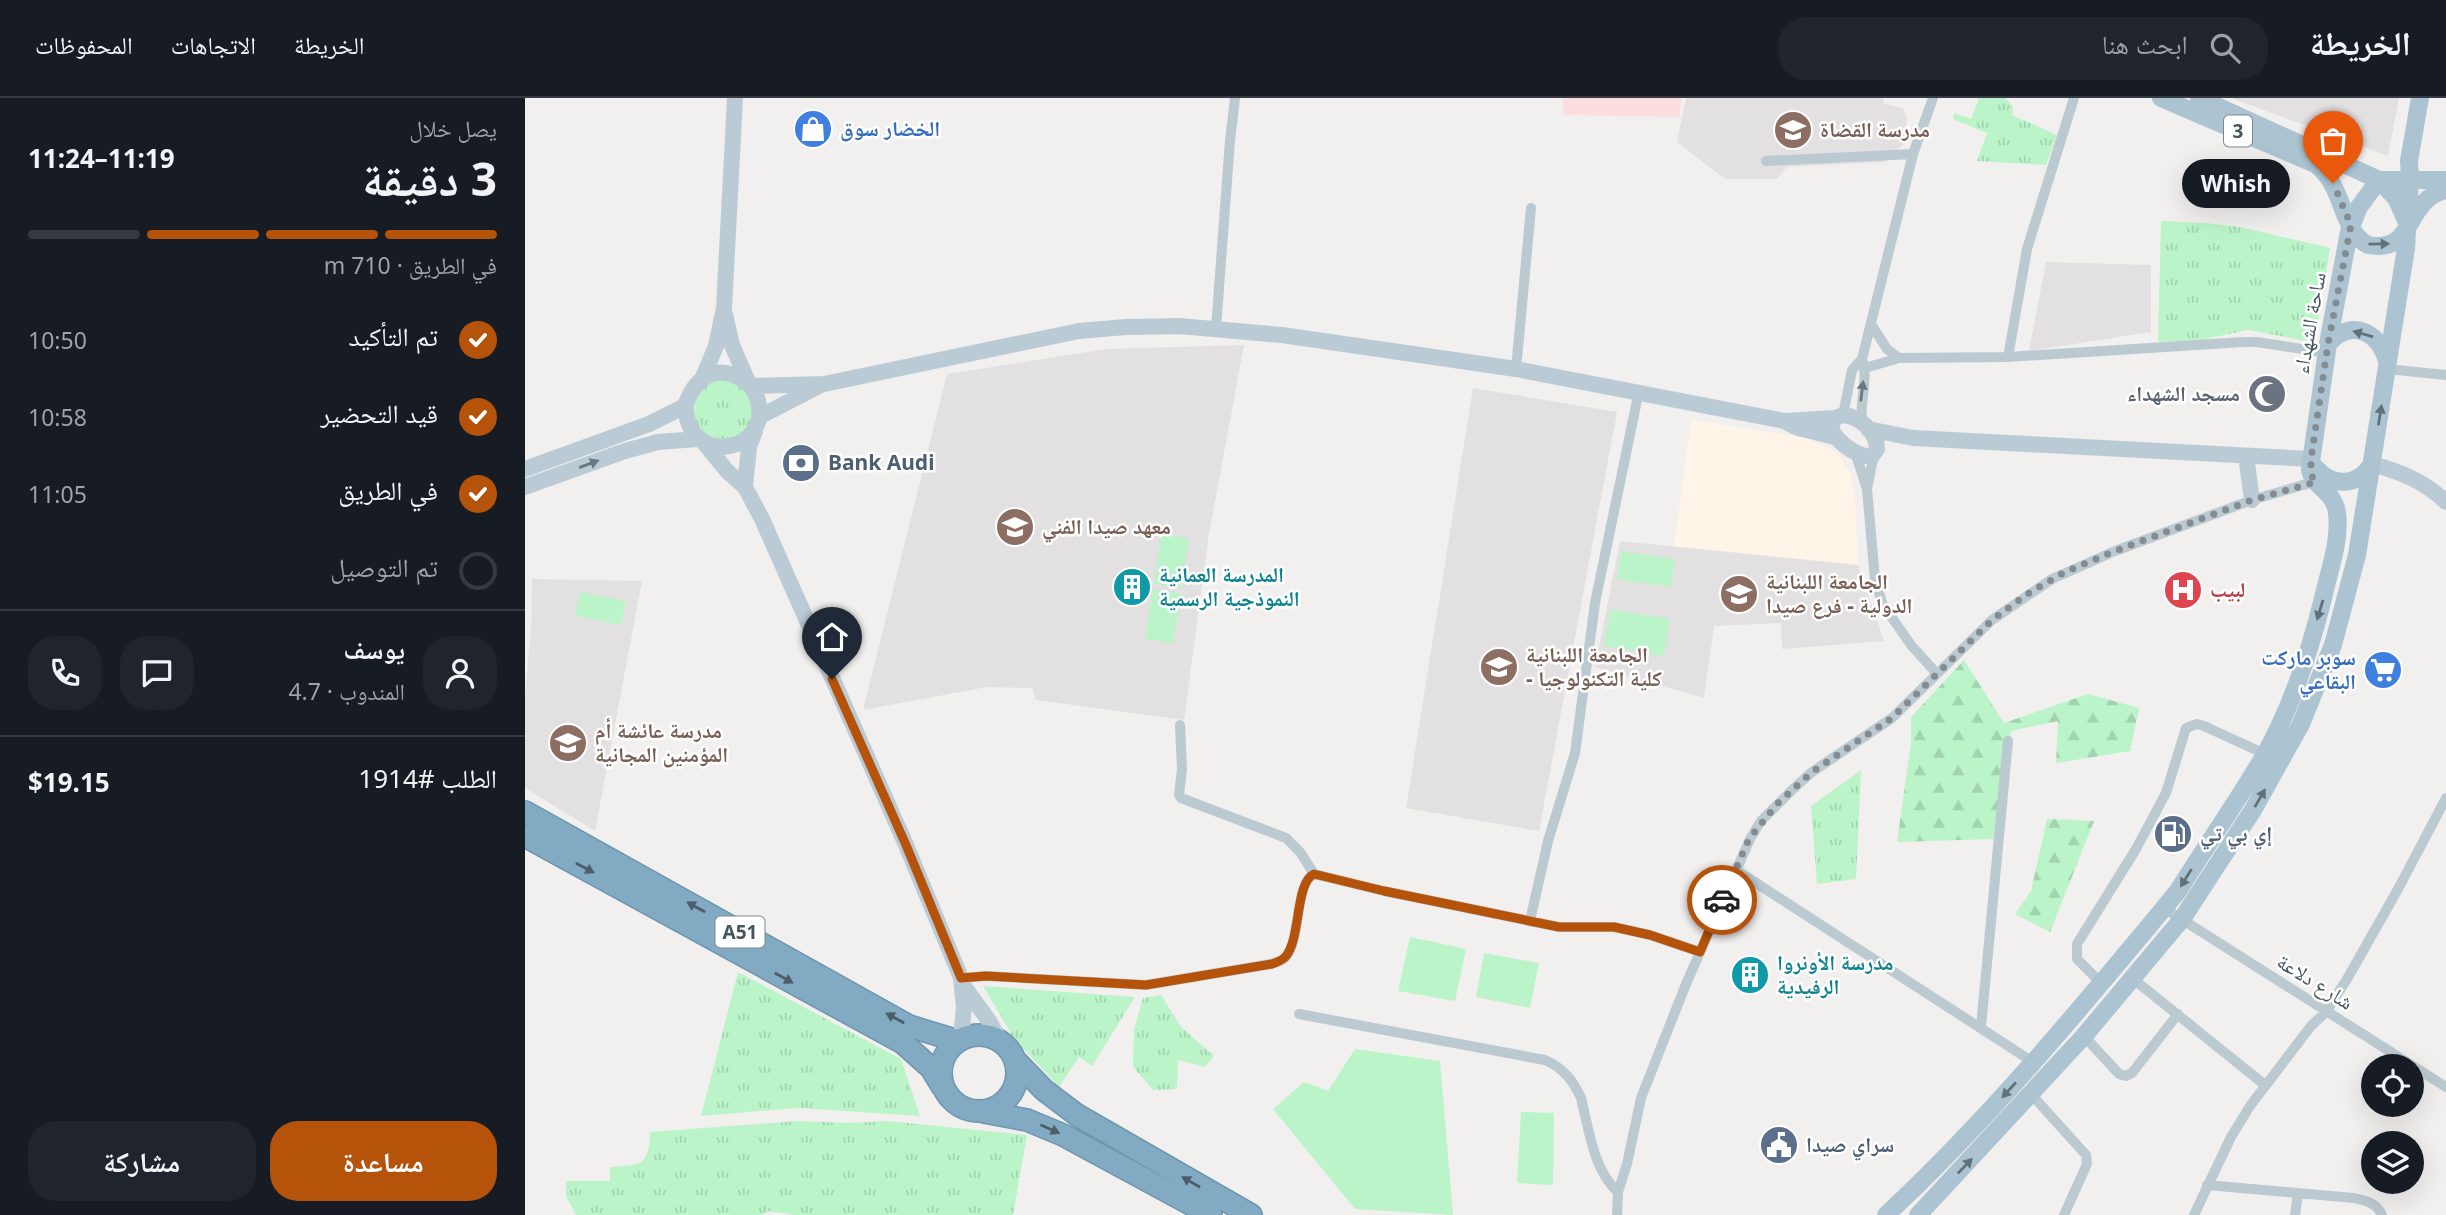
<!DOCTYPE html>
<html lang="ar">
<head>
<meta charset="utf-8">
<style>
	:root { --surface:#171b24; --page:#20242c; --text:#f1f3f6; --muted:#9ea1a6; --line:#363941; --accent:#b45309 }
	body { margin:0; font-family:"Noto Sans","Noto Naskh Arabic",sans-serif; background:var(--page); color:var(--text); direction:rtl; height:100vh; display:flex; flex-direction:column; font-size:26px; white-space:nowrap }
	* { box-sizing:border-box; margin:0 }
	p { font-size:23px; color:var(--muted) }
	.icon { flex:none; width:38px; height:38px; fill:none; stroke:currentColor; stroke-width:2; stroke-linecap:round; stroke-linejoin:round }
	.map { position:relative; flex:1; overflow:hidden; direction:ltr }
	.details { display:flex; flex-direction:column; background:var(--surface); width:525px }
	.details>* { flex:none }
	.tools { position:absolute; left:1836px; top:956px; display:grid; gap:14px }
	.tools a { display:grid; place-items:center; width:63px; height:63px; border-radius:50%; background:var(--surface); box-shadow:0 7px 28px #0002; font-size:35px }
	.pin { position:absolute; display:grid; place-items:center; width:60px; height:60px; color:#fff; margin:-72px -30px; border-radius:50% 50% 50% 0; rotate:-45deg; box-shadow:0 0 7px #0007 }
	.pin .icon { rotate:45deg }
	.courier { position:absolute; display:grid; place-items:center; width:70px; height:70px; margin:-35px; border:5px solid #b45309; border-radius:50%; background:#fff; color:#222; box-shadow:0 2px 9px #0007 }
	.bubble { position:absolute; height:49px; border-radius:24px; background:var(--surface); box-shadow:0 7px 28px #0002; font-size:23px; font-weight:700; line-height:49px; text-align:center; direction:rtl }
	.summary em { font-style:normal; font-weight:700 }
	.summary div { display:flex; flex-direction:column-reverse }
	.summary { display:flex; align-items:center; justify-content:space-between; height:119px; padding:0 28px }
	h1 { font-size:46px; font-weight:700; line-height:52px }
	.bar { display:grid; grid-template-columns:repeat(4,1fr); gap:10px 7px; align-content:center; height:84px; padding:0 28px }
	.bar i { height:9px; border-radius:5px; background:var(--line) }
	.bar .current { background:var(--accent) }
	.bar p { grid-column:span 4 }
	.line { display:flex; align-items:center; gap:18px; padding:0 28px; border-top:2px solid var(--line) }
	.line div { flex:1 }
	.round { display:grid; place-items:center; flex:none; width:74px; height:74px; border-radius:28px; background:var(--page) }
	ol { padding:0 28px; list-style:none }
	li { display:flex; align-items:center; gap:21px; height:77px }
	li p { margin-inline-start:auto }
	li .icon { padding:7px; border-radius:50%; background:var(--accent); color:#fff; stroke-width:4 }
	li:last-child { color:var(--muted) }
	li i { width:38px; height:38px; border:4px solid var(--line); border-radius:50% }
	.action { display:flex; gap:14px; margin-top:auto; padding:14px 28px }
	.action a { flex:1; height:80px; border-radius:28px; background:var(--accent); color:#fff; font-size:28px; font-weight:700; line-height:80px; text-align:center }
	.action a+a { background:var(--page); color:var(--text) }
	header { display:flex; align-items:center; gap:42px; box-sizing:border-box; height:98px; padding:0 35px; background:var(--surface); border-bottom:2px solid var(--line) }
	header strong { font-size:33px }
	nav { display:flex; gap:38px; margin-inline-start:auto; font-size:24px }
	.search { width:490px; height:63px; background:var(--page); display:flex; align-items:center; gap:18px; box-sizing:border-box; padding:0 24px; border-radius:28px; color:var(--muted); font-size:26px }
	main { display:flex; flex:1; min-height:0 }
	.map>svg:first-child { display:block }
	.commercial { fill:#fef4e7 }
	.education { fill:#e3e0e2 }
	.medical { fill:#fddee0 }
	.grass { fill:url(#grass-tufts) }
	.forest { fill:url(#forest-firs) }
	.garden { fill:#baf4c8 }
	.lines { fill:none; stroke-linecap:round; stroke-linejoin:round }
	.highway-casing { stroke:#6d96af; stroke-width:24 }
	.street { stroke:#bbc9d0; stroke-width:10 }
	.secondary { stroke:#bbcbd5; stroke-width:16 }
	.primary { stroke:#acc4d1; stroke-width:18 }
	.highway { stroke:#82abc3; stroke-width:21 }
	.oneway { fill:#5f727c }
	.oneway2 { fill:#687881 }
	.oneway3 { fill:#687982 }
	.oneway4 { fill:#4b5e69 }
	.done { stroke:#828c91; stroke-width:7; stroke-dasharray:0 12.6 }
	.route { stroke:#b45309; stroke-width:9 }
	.labels { text-anchor:middle; stroke-width:5; stroke-linejoin:round; paint-order:stroke }
	.shield { fill:#fff; stroke:#7d898f; stroke-width:2 }
	.shield-label { font-size:19px; font-weight:bold; fill:#45565f }
	.shop-label { font-size:21px; font-weight:bold; fill:#366cbe; stroke:#fff; text-anchor:start }
	.education-label { font-size:21px; font-weight:bold; fill:#785e54; stroke:#fff; text-anchor:start }
	.street-label { font-size:21px; fill:#45565f; stroke:#fff }
	.worship-label { font-size:21px; font-weight:bold; fill:#5b616d; stroke:#fff; text-anchor:end }
	.service-label { font-size:21px; font-weight:bold; fill:#4e5e75; stroke:#fff; text-anchor:start }
	.culture-label { font-size:21px; font-weight:bold; fill:#0d838f; stroke:#fff; text-anchor:start }
	.health-label { font-size:21px; font-weight:bold; fill:#be3a42; stroke:#fff; text-anchor:start }
</style>
</head>
<body>
<header>
<strong>الخريطة</strong>
<div class="search"><svg class="icon" aria-label="search" viewBox="0 0 24 24"><circle cx="10" cy="10" r="6"/><path d="M15 15l6 6"/></svg>ابحث هنا</div>
<nav><a>الخريطة</a><a>الاتجاهات</a><a>المحفوظات</a></nav>
</header>
<main>
<div class="map">
<svg width="1921" height="1117" viewBox="0 0 1921 1117">
	<defs>
		<pattern id="grass-tufts" width="24" height="20" patternUnits="userSpaceOnUse" patternTransform="scale(1.75)"><rect width="24" height="20" fill="#baf4c8"/><path d="M3 7l-1-3M5 7V3M7 7l1-3M15 17l-1-3M17 17v-4M19 17l1-3" fill="none" stroke="#a1d3ae"/></pattern>
		<pattern id="forest-firs" width="22" height="20" patternUnits="userSpaceOnUse" patternTransform="scale(1.75)"><rect width="22" height="20" fill="#baf4c8"/><path d="M5 1l3.5 6h-7zM16 11l3.5 6h-7z" fill="#a1d3ae"/></pattern>
	</defs>
	<rect width="100%" height="100%" fill="#f2efef"/>
	<path class="commercial" d="M1166,322L1283,340L1302,349L1316,359L1326,377L1330,399L1333,467L1149,448Z"/>
	<path class="education" d="M1161,0H1358L1359,6L1378,10L1382,19L1380,45L1360,64L1262,69L1252,81H1200L1152,44Z
		M1706,0H1874L1863,58Z
		M1521,164L1626,167V234L1504,253Z
		M719,247L684,436L659,622L511,602L507,590L462,589L338,612L422,276L582,251Z
		M948,290L1092,314L1014,733L881,710Z
		M1095,443L1333,467L1359,543L1257,551L1256,525L1189,528L1179,600L1070,569Z
		M7,481L117,483L70,733L0,690V599L6,529Z"/>
	<path class="medical" d="M1038,0H1157L1154,19L1038,17Z"/>
	<path class="grass" d="M1454,0H1480L1488,9L1487,17L1532,37L1521,67L1452,63L1462,35L1428,21L1429,15L1446,21Z
		M1636,123L1682,125L1715,129L1805,150L1790,242L1781,243L1723,232L1675,242L1633,244Z
		M168 311a30 30 0 1 1 60 0a30 30 0 1 1-60 0Z
		M1336,672L1331,781L1292,786L1286,708Z
		M213,874L376,961L395,1018L274,1010L176,1018Z
		M458,888L610,899L567,968L554,959L534,989L488,939Z
		M636,897L656,929L689,958L680,969L653,962L652,991L628,992L608,969L609,932L618,900Z
		M274,1023L323,1025L362,1023L502,1037L488,1117H269L243,1113L237,1117H51L41,1098V1083H85V1069C117,1067 124,1068 125,1034Z"/>
	<path class="forest" d="M1439,562L1479,625L1563,596L1614,610L1605,653L1531,665L1533,623L1486,633L1468,741L1372,744L1386,645V619Z
		M1522,721L1569,723L1525,834L1490,816L1506,793Z"/>
	<path class="garden" d="M636,436L664,441L656,490L629,486Z
		M1096,453L1150,461L1146,489L1092,481Z
		M628,491L656,496L648,545L620,541Z
		M55,494L101,503L96,527L50,518Z
		M1085,511L1145,521L1139,558L1079,548Z
		M885,839L941,851L930,903L873,893Z
		M959,855L1014,865L1005,910L951,899Z
		M830,951L915,963L928,1117L830,1111L748,1011L779,984L803,993Z
		M996,1014L1029,1015L1028,1087L992,1085Z"/>
	<g class="lines">
		<defs>
			<path id="highway" d="M0,714L384,928L433,943
				M0,738L378,945L406,970L417,988
				M416 975a38 38 0 1 1 76 0a38 38 0 1 1-76 0Z
				M490,962L519,992L552,1017L726,1117
				M459,1014L502,1022L538,1037L686,1117"/>
		</defs>
		<use href="#highway" class="highway-casing"/>
		<path class="street" d="M1241,63L1388,56
			M1346,226L1362,251L1374,260
			M691,230L705,43L710,0
			M1483,259L1502,151L1549,0
			M1340,270L1374,260L1483,259L1718,244H1732L1802,255
			M991,271L1006,110
			M1862,271L1921,277
			M1318,317L1327,272L1337,261
			M1337,325C1334,304 1344,281 1337,261L1388,56L1408,0
			M1330,354L1342,391L1350,482L1358,507L1386,547L1412,576
			M1342,391L1349,356
			M655,627L657,671L654,697L656,700L761,740L775,754L789,776
			M1211,772L1508,964
			M1639,810L1921,989
			M1005,823L1023,743L1050,655L1070,505L1114,293
			M436,880L461,878L621,887L746,866C752,864 757,863 761,859C776,840 770,785 789,776L859,793L1034,829H1089L1125,837L1175,854
			M1607,880L1740,987
			M1576,885L1552,861V846L1611,751L1641,695L1661,630L1672,626L1679,628L1740,656
			M774,916L1020,962C1038,970 1048,982 1056,1000C1064,1031 1068,1072 1093,1094
			M1456,929L1483,643
			M1559,938L1594,976L1601,978L1607,975L1653,916
			M1506,996L1561,1057L1562,1066L1539,1117
			M1682,1087L1829,1100C1841,1103 1851,1104 1857,1117
			M1092,1117L1093,1094L1102,1066L1116,1000L1161,886L1225,741L1236,723L1268,691L1287,674L1367,620L1467,522L1527,481L1590,453L1727,402L1795,382
			M1669,1117L1706,1039L1725,1008L1786,928L1801,914L1822,881L1872,793L1921,700
			M1770,1117L1773,1096"/>
		<path class="secondary" d="M200,216L207,247L223,284
			M178,279L191,248L199,210L210,0
			M227,288L299,286L554,233L601,229L654,228L757,237L991,271L1259,323L1273,330L1310,339
			M1319,317C1335,319 1352,334 1352,351L1347,358C1330,362 1285,325 1319,317Z
			M234,319L296,287
			M1259,323L1310,320
			M1343,331L1388,340L1786,361
			M179,345L202,373L220,389L237,421L381,747L436,880L439,909L436,941
			M1721,358L1727,402
			M1847,366C1876,374 1899,383 1921,404
			M0,371L124,326L160,308C169,281 190,264 218,282C226,287 231,293 233,303C246,354 164,371 160,308
			M0,389L100,353L133,344L173,341
			M220,389L224,349L230,333
			M438,887L464,923L476,944"/>
		<path class="primary" d="M1636,0L1790,66C1820,87 1815,133 1843,147C1892,156 1878,102 1921,92
			M1674,0L1854,82H1921
			M1803,246C1825,220 1854,233 1862,263
			M1791,370C1808,390 1833,388 1847,366
			M1361,1117C1462,1023 1551,916 1639,810L1653,793C1681,748 1712,704 1739,658C1767,609 1788,543 1801,488C1807,464 1815,440 1812,415C1809,392 1788,390 1785,371L1803,246L1824,134L1834,109L1854,82L1871,100L1881,122
			M1393,1117L1559,938L1657,821L1728,712L1776,626L1808,547L1832,457L1881,150L1885,81L1884,63L1895,0"/>
		<use href="#highway" class="highway"/>
	</g>
	<defs><path id="oneway-solid" d="M-6-.8H1V-3.2L6.5 0L1 3.2V.8H-6Z" transform="scale(1.75)"/></defs>
	<g class="oneway">
		<use href="#oneway-solid" transform="translate(1854 146) rotate(-1)"/>
		<use href="#oneway-solid" transform="translate(1838 236) rotate(-164)"/>
		<use href="#oneway-solid" transform="translate(1855 317) rotate(-81)"/>
		<use href="#oneway-solid" transform="translate(1795 512) rotate(107)"/>
		<use href="#oneway-solid" transform="translate(1735 700) rotate(-60)"/>
		<use href="#oneway-solid" transform="translate(1661 780) rotate(122)"/>
		<use href="#oneway-solid" transform="translate(1484 992) rotate(132)"/>
		<use href="#oneway-solid" transform="translate(1440 1068) rotate(-46)"/>
	</g>
	<use class="oneway2" href="#oneway-solid" transform="translate(1337 293) rotate(-83)"/>
	<use class="oneway3" href="#oneway-solid" transform="translate(64 366) rotate(-20)"/>
	<g class="oneway4">
		<use href="#oneway-solid" transform="translate(60 770) rotate(28)"/>
		<use href="#oneway-solid" transform="translate(171 809) rotate(-151)"/>
		<use href="#oneway-solid" transform="translate(259 880) rotate(29)"/>
		<use href="#oneway-solid" transform="translate(370 920) rotate(-151)"/>
		<use href="#oneway-solid" transform="translate(525 1031) rotate(24)"/>
		<use href="#oneway-solid" transform="translate(666 1084) rotate(-150)"/>
	</g>
	<g class="lines">
		<path class="done" d="M1197,802L1224,741L1252,706L1287,674L1367,620L1467,522L1504,495L1540,474L1590,453L1727,402L1791,384L1786,377V361L1803,246L1826,127L1808,85"/>
		<path class="route" d="M307,581L381,747L436,880L461,878L621,887L747,866C752,864 757,863 761,858C776,840 770,785 789,776L859,793L1034,829H1089L1125,837L1175,854L1197,802"/>
	</g>
	<defs>
		<symbol id="shop-disc" viewBox="-11 -11 22 22"><circle r="9.5" fill="#3f7fe0" stroke="#fff"/><path d="M-5-2.5h2.3a2.7 3.5 0 0 1 5.4 0H5L5.5 6h-11ZM-1.5-2.5h3a1.5 2.3 0 0 0-3 0Z" fill="#fff"/></symbol>
		<symbol id="school-disc" viewBox="-11 -11 22 22"><circle r="9.5" fill="#8d6e63" stroke="#fff"/><path d="M0-5L7-2L0 1L-7-2ZM-4 1L0 2.5L4 1V4Q0 6-4 4Z" fill="#fff"/></symbol>
		<symbol id="mosque-disc" viewBox="-11 -11 22 22"><circle r="9.5" fill="#6b7280" stroke="#fff"/><path d="M3.5-4.9A6 6 0 1 0 3.5 4.9A5 5 0 1 1 3.5-4.9Z" fill="#fff"/></symbol>
		<symbol id="bank-disc" viewBox="-11 -11 22 22"><circle r="9.5" fill="#5c6f8a" stroke="#fff"/><path d="M-6-4H6V4H-6ZM0-2.3a2.3 2.3 0 1 0 0 4.6a2.3 2.3 0 1 0 0-4.6Z" fill="#fff"/></symbol>
		<symbol id="building-disc" viewBox="-11 -11 22 22"><circle r="9.5" fill="#0f9aa8" stroke="#fff"/><path d="M-4-6H4V6H1V3H-1V6H-4ZM-2.5-4.3h1.7v1.8h-1.7ZM.8-4.3h1.7v1.8H.8ZM-2.5-1h1.7V.8h-1.7ZM.8-1h1.7V.8H.8Z" fill="#fff"/></symbol>
		<symbol id="hospital-disc" viewBox="-11 -11 22 22"><circle r="9.5" fill="#e0444e" stroke="#fff"/><path d="M-5-5h3v3.5h4V-5h3V5h-3V1.5h-4V5h-3Z" fill="#fff"/></symbol>
		<symbol id="university-disc" viewBox="-11 -11 22 22"><circle r="9.5" fill="#8d6e63" stroke="#fff"/><path d="M0-5L7-2L0 1L-7-2ZM-4 1L0 2.5L4 1V4Q0 6-4 4Z" fill="#fff"/></symbol>
		<symbol id="supermarket-disc" viewBox="-11 -11 22 22"><circle r="9.5" fill="#3f7fe0" stroke="#fff"/><path d="M-6-5.5h2.5l.6 2H6L4.5 2H-2.5L-4.4-4H-6ZM-1.5 3.2a1.3 1.3 0 1 0 .1 0ZM3 3.2a1.3 1.3 0 1 0 .1 0Z" fill="#fff"/></symbol>
		<symbol id="fuel-disc" viewBox="-11 -11 22 22"><circle r="9.5" fill="#5c6f8a" stroke="#fff"/><path d="M-5.5-6h7V0h2V4h1.3V-2.5L3-4.5l.8-.8L6-3V5H2.5V1h-1V6h-7ZM-4.2-4.7v3.2H.2V-4.7Z" fill="#fff"/></symbol>
		<symbol id="civic-disc" viewBox="-11 -11 22 22"><circle r="9.5" fill="#5c6f8a" stroke="#fff"/><path d="M-.6-6.5H3V-4.5H.6V-3L4-1V1h2V6H-6V1h2V-1L-.6-3ZM-1.2 2.5V6h2.4V2.5Z" fill="#fff"/></symbol>
	</defs>
	<g fill-rule="evenodd">
		<use href="#shop-disc" x="266" y="9" width="44" height="44"/>
		<use href="#school-disc" x="1246" y="10" width="44" height="44"/>
		<use href="#mosque-disc" x="1720" y="274" width="44" height="44"/>
		<use href="#bank-disc" x="254" y="343" width="44" height="44"/>
		<use href="#school-disc" x="468" y="407" width="44" height="44"/>
		<use href="#building-disc" x="585" y="467" width="44" height="44"/>
		<use href="#hospital-disc" x="1636" y="470" width="44" height="44"/>
		<use href="#university-disc" x="1192" y="474" width="44" height="44"/>
		<use href="#university-disc" x="952" y="547" width="44" height="44"/>
		<use href="#supermarket-disc" x="1836" y="550" width="44" height="44"/>
		<use href="#school-disc" x="21" y="623" width="44" height="44"/>
		<use href="#fuel-disc" x="1626" y="714" width="44" height="44"/>
		<use href="#building-disc" x="1203" y="855" width="44" height="44"/>
		<use href="#civic-disc" x="1232" y="1025" width="44" height="44"/>
	</g>
	<g class="labels">
		<g class="shield">
			<rect x="1699" y="17.5" width="28" height="31" rx="5"/>
			<rect x="190.5" y="818.5" width="49" height="31" rx="5"/>
		</g>
		<g class="shield-label">
			<text x="1713" y="40">3</text>
			<text x="215" y="841">A51</text>
		</g>
		<g class="shop-label">
			<text x="315" y="38">الخضار سوق</text>
			<text x="1831" y="567" text-anchor="end">سوبر ماركت<tspan x="1831" dy="24">البقاعي</tspan></text>
		</g>
		<g class="education-label">
			<text x="1295" y="39">مدرسة القضاة</text>
			<text x="517" y="436">معهد صيدا الفني</text>
			<text x="1241" y="491">الجامعة اللبنانية<tspan x="1241" dy="24">الدولية - فرع صيدا</tspan></text>
			<text x="1001" y="564">الجامعة اللبنانية<tspan x="1001" dy="24">- كلية التكنولوجيا</tspan></text>
			<text x="70" y="640">مدرسة عائشة أم<tspan x="70" dy="24">المؤمنين المجانية</tspan></text>
		</g>
		<g class="street-label">
			<text transform="translate(1785 225) rotate(-80)" y="7">ساحة الشهداء</text>
			<text transform="translate(1790 884) rotate(32)" y="7">شارع دلاعة</text>
		</g>
		<g class="worship-label">
			<text x="1715" y="303">مسجد الشهداء</text>
		</g>
		<g class="service-label">
			<text x="303" y="372">Bank Audi</text>
			<text x="1675" y="743">إي بي تي</text>
			<text x="1281" y="1054">سراي صيدا</text>
		</g>
		<g class="culture-label">
			<text x="634" y="484">المدرسة العمانية<tspan x="634" dy="24">النموذجية الرسمية</tspan></text>
			<text x="1252" y="872">مدرسة الأونروا<tspan x="1252" dy="24">الرفيدية</tspan></text>
		</g>
		<g class="health-label">
			<text x="1685" y="499">لبيب</text>
		</g>
	</g>
</svg>
<div class="tools">
<a><svg class="icon" aria-label="locate" viewBox="0 0 24 24"><circle cx="12" cy="12" r="6"/><path d="M12 2v4M12 18v4M2 12h4M18 12h4"/></svg></a>
<a><svg class="icon" aria-label="layers" viewBox="0 0 24 24"><path d="M12 4l9 5-9 5-9-5zM3 14l9 5 9-5"/></svg></a>
</div>
<div class="pin" style="left:1808px;top:85px;background:#ea580c"><svg class="icon" aria-label="bag" viewBox="0 0 24 24"><path d="M5 8h14l-1 12H6zM9 8a3 3 0 0 1 6 0"/></svg></div>
<div class="pin" style="left:307px;top:581px;background:#1f2937"><svg class="icon" aria-label="home" viewBox="0 0 24 24"><path d="M3 11l9-7 9 7M6 9v11h12V9"/></svg></div>
<div class="courier" style="left:1197px;top:802px"><svg class="icon" aria-label="car" viewBox="0 0 24 24"><path d="M5 17H2v-5l4-1 3-4h7l3 4 3 1v5h-3M9 17h6M6 11h13"/><circle cx="7" cy="17" r="2"/><circle cx="17" cy="17" r="2"/></svg></div>
<div class="bubble" style="left:1657px;top:61px;width:108px">Whish</div>
</div>
<section class="details">
<div class="summary"><div><h1>3 دقيقة</h1><p>يصل خلال</p></div><em>11:19–11:24</em></div>
<div class="bar"><i class="current"></i><i class="current"></i><i class="current"></i><i></i><p>في الطريق · 710 m</p></div>
<ol>
<li><svg class="icon" aria-label="check" viewBox="0 0 24 24"><path d="M5 12l5 5 9-10"/></svg>تم التأكيد<p>10:50</p></li>
<li><svg class="icon" aria-label="check" viewBox="0 0 24 24"><path d="M5 12l5 5 9-10"/></svg>قيد التحضير<p>10:58</p></li>
<li><svg class="icon" aria-label="check" viewBox="0 0 24 24"><path d="M5 12l5 5 9-10"/></svg>في الطريق<p>11:05</p></li>
<li><i></i>تم التوصيل</li>
</ol>
<div class="line" style="height:126px"><a class="round"><svg class="icon" aria-label="person" viewBox="0 0 24 24"><circle cx="12" cy="8" r="4"/><path d="M4 21q1-7 8-7t8 7"/></svg></a><div><b>يوسف</b><p>المندوب · 4.7</p></div><a class="round"><svg class="icon" aria-label="chat" viewBox="0 0 24 24"><path d="M4 5h16v11H9l-5 4z"/></svg></a><a class="round"><svg class="icon" aria-label="phone" viewBox="0 0 24 24"><path d="M5 4h4l2 5-3 2q2 4 5 5l2-3 5 2v4C11 20 4 13 5 4z"/></svg></a></div>
<div class="line" style="height:91px"><div>الطلب #1914</div><b>$19.15</b></div>
<div class="action"><a>مساعدة</a><a>مشاركة</a></div>
</section>
</main>
</body>
</html>
